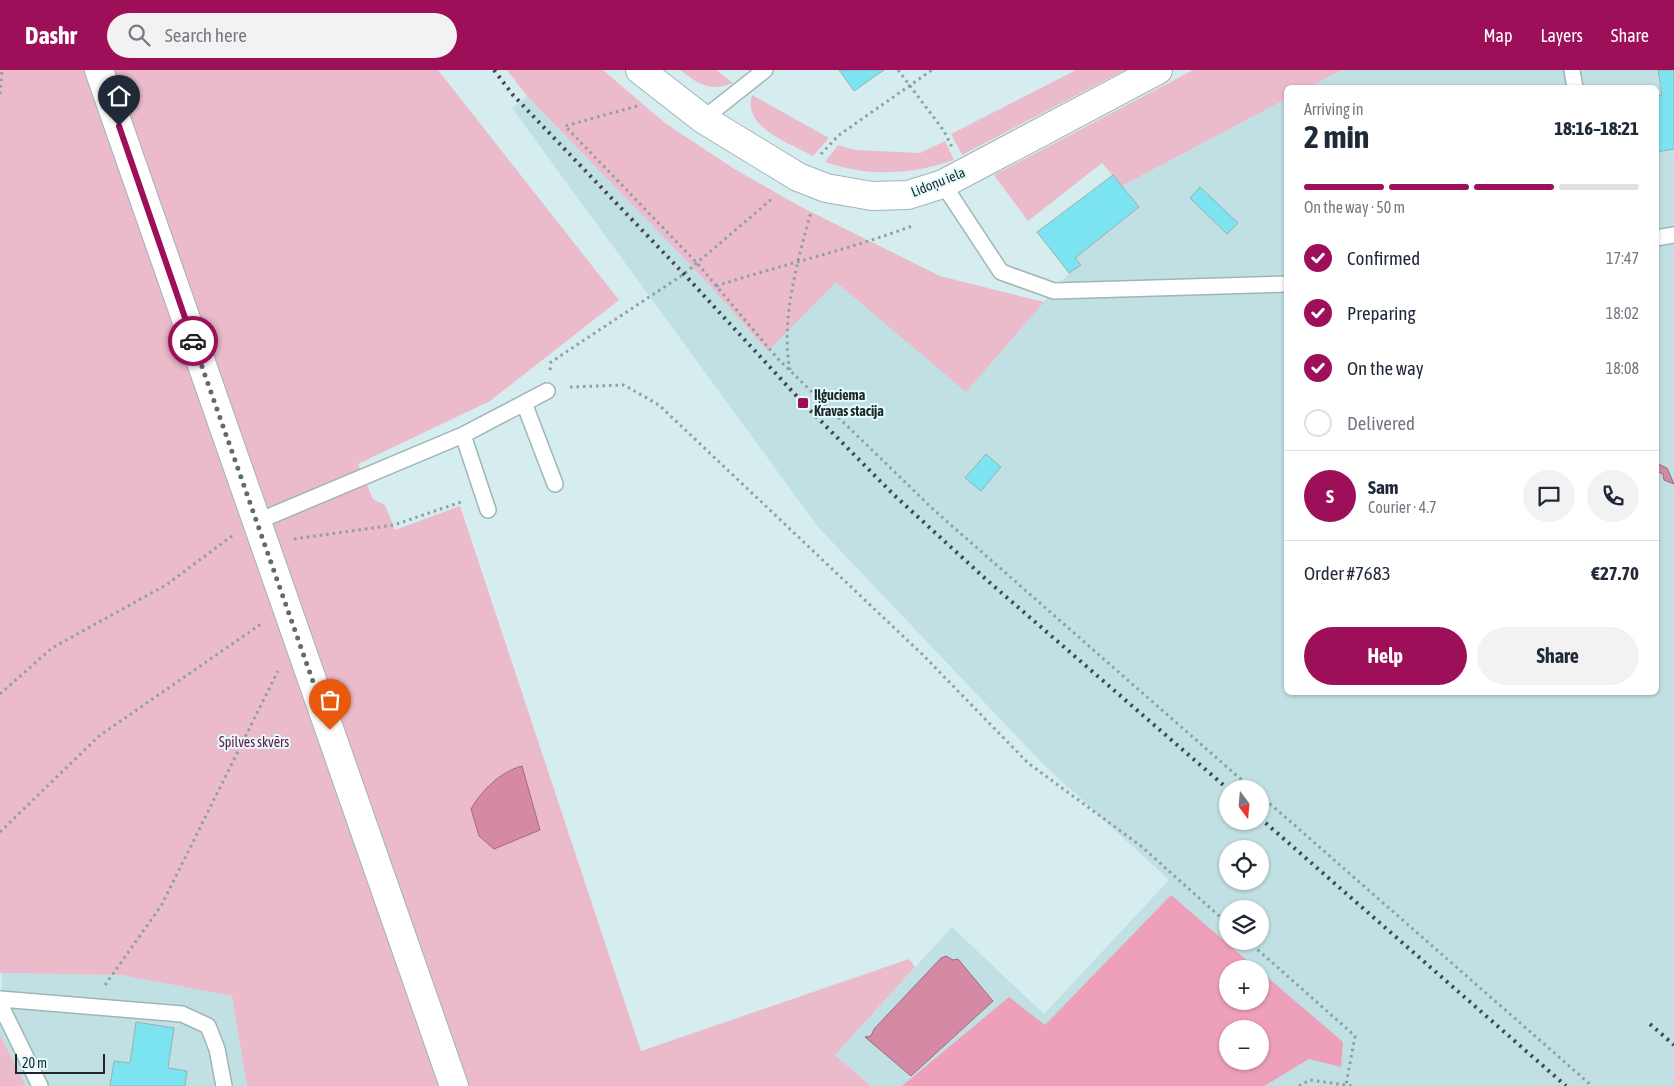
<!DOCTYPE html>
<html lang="en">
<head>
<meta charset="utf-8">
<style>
	:root { --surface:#fff; --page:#f2f2f3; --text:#1f2937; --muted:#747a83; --line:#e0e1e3; --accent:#9e0f5a }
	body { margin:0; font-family:"Asap Condensed",sans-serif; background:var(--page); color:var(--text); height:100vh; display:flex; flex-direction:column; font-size:19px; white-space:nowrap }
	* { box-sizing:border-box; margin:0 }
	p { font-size:16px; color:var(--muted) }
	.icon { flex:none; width:28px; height:28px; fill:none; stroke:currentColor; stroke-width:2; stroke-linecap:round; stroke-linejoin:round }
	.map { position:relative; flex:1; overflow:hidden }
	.drawer { position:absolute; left:1284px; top:15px; width:375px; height:610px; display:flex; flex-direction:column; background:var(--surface); border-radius:8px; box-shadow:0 1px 4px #0004 }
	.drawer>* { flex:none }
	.needle { width:32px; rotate:164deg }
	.controls { position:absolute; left:1219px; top:710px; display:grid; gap:10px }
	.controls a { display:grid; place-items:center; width:50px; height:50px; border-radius:50%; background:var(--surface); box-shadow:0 1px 4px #0004; font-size:25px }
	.scale { position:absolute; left:15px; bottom:12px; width:90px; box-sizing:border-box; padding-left:5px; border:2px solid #1f2728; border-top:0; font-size:14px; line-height:18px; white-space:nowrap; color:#1f2728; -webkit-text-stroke:4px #e3fbfe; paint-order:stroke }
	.pin { position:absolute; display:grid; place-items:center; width:42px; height:42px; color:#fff; margin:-51px -21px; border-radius:50% 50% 50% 0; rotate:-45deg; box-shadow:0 0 5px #0007 }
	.pin .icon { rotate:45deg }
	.courier { position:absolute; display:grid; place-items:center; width:50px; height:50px; margin:-25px; border:4px solid #9e0f5a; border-radius:50%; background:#fff; color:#222; box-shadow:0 1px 6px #0007 }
	.summary em { font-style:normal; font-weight:700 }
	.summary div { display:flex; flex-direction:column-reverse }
	.summary { display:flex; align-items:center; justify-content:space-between; height:85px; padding:0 20px }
	h1 { font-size:32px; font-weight:700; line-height:38px }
	.bar { display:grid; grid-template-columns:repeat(4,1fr); gap:8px 5px; align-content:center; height:60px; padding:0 20px }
	.bar i { height:6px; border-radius:4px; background:var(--line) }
	.bar .on { background:var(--accent) }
	.bar p { grid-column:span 4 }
	.line { display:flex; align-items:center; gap:12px; padding:0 20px; border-top:1px solid var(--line) }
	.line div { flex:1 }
	.round { display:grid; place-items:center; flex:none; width:52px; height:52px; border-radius:26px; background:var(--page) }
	ol { padding:0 20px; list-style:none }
	li { display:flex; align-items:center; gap:15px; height:55px }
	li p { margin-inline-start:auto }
	li .icon { padding:5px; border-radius:50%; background:var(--accent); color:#fff; stroke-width:4 }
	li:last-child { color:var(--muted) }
	li i { width:28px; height:28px; border:2px solid var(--line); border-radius:50% }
	.cta { display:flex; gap:10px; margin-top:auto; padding:10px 20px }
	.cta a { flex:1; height:58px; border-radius:30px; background:var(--accent); color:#fff; font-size:20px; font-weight:700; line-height:58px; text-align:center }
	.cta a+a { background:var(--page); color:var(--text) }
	header { display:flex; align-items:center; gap:30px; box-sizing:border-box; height:70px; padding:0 25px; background:var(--accent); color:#fff }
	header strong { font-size:24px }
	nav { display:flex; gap:28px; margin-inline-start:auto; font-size:18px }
	.search { width:350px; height:45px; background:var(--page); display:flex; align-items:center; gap:12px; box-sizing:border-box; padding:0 18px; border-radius:28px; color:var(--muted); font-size:19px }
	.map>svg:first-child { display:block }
	.built { fill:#c0e0e4; fill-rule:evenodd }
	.green { fill:#ecbbcb }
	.forest { fill:#eea0bb; fill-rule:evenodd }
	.water { fill:#d589a4; stroke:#9e6c7f }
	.building { fill:#7ce3f0; stroke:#9ab0b3 }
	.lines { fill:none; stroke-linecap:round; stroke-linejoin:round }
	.lane-casing { stroke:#9fb5b8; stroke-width:18 }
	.street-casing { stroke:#9fb5b8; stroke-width:30 }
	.secondary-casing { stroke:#9fb5b8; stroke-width:30 }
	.path { stroke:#8e9fa1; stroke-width:3; stroke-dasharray:2.5 4; stroke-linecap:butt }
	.lane { stroke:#fff; stroke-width:15 }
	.street { stroke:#fff; stroke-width:28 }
	.secondary { stroke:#fff; stroke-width:28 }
	.rail { stroke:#404a4c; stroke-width:4; stroke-dasharray:2.5 5; stroke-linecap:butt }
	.done { stroke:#5f6c6e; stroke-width:5; stroke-dasharray:0 9 }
	.route { stroke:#9e0f5a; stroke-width:6 }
	.poi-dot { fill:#9e0f5a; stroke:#e3fbfe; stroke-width:2 }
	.labels { text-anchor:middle; stroke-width:4; stroke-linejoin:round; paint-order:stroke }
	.street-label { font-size:14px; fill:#1f2728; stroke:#e3fbfe }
	.poi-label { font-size:14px; font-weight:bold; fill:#1f2728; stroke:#e3fbfe; text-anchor:start }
	.park-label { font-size:14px; fill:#6c133e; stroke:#e3fbfe }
</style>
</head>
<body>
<header>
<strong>Dashr</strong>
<div class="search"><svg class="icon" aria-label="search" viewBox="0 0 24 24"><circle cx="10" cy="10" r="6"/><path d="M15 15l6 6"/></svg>Search here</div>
<nav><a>Map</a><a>Layers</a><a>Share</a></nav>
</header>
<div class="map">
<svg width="1674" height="1016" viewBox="0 0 1674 1016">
	<rect width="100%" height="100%" fill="#d6edf0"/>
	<path class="built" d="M1342,0H1674V1016H871L835,985L952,857L1044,944L1169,810L1043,694L818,457L512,38L527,26L705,210L768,280L836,211L966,321L1069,203L1037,162L1113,105L1122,116L1286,29V622H1656V18L1309,17ZM1228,719H1260V751H1228ZM1228,779H1260V811H1228ZM1228,839H1260V871H1228ZM1228,899H1260V931H1228ZM1228,959H1260V991H1228Z
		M2,903L121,905L232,926L247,1016H26L0,965Z"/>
	<path class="green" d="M0,0H438L619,230L490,331L358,394L373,429L385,435L395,460L460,436L641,981L909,889L915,897L835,985L871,1016H247L232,926L121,905L0,903Z
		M507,0H603L665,53L736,100L805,139L940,206L1044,232L966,322L836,212L768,281L705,210L527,26Z
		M680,0H716L733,13C709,22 700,15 680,0Z
		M1076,0H1125L962,85L951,64Z
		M1193,0H1342L1309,17L1286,18V29L1122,116L1102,93L1028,151L994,105Z
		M752,25L829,68L813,86C790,73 742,58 752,25Z
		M945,71L954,90C910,105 869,107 825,92L838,75L855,80L920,83Z
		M0,965L26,1016H0Z"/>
	<path class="forest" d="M1171,825L1257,899H1228V931H1260V901L1343,972L1341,997L1309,989L1264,1016H902L1009,927L1045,955ZM1228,959H1260V991H1228Z"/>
	<path class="water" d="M1656,393L1667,398L1674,414L1664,410L1663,404L1656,401Z
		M522,696L540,760L494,779L479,766L471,739C482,720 500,702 522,696Z
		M946,886L953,890L958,889L993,931L911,1006L865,967L871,966L874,959L941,888Z"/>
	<path class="building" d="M839,0H884L854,21Z
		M1658,0H1674V79L1656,82V26L1662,25Z
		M1113,105L1139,137L1075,188L1081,195L1069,203L1037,162Z
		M1200,117L1238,153L1227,164L1190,128Z
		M986,384L1001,397L981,421L965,408Z
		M136,952L174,958L168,998L187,1001L185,1016H110L114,991L130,993Z"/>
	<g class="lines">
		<defs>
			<path id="lane" d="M1572,0L1575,18
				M703,49L765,0
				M943,114L1001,202L1054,221L1286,214
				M1656,168L1674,165
				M524,333L555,414
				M463,365L488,440
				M256,452L463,365L547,321
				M0,929L182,944L208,956L217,979L224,1016
				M0,934L40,1016"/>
			<path id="street" d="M99,0L454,1016"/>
			<path id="secondary" d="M640,0L703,49L798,107L826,118L872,126L908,125L943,114L1158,0"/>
		</defs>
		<use href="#lane" class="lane-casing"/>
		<use href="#street" class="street-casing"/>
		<use href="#secondary" class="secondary-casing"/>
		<path class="path" d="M898,0L944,61L952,77
			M0,24L2,0
			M637,36L565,56L697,193L778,289L935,441L1252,719
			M821,84L839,65L932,0
			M716,216C781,195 848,180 912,156
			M550,300L551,292L684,204L774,127
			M790,300C780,252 798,189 811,142
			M570,317L624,315L659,335L923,585L1028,693L1141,776L1228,854
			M294,469L394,455L461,432
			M0,624L52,578L166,515L232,466
			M1260,725L1592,1016
			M0,762L99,666L261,554
			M1248,871L1355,966L1346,1015
			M105,915L161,836L278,601
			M1299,1016L1310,1010L1353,1016"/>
		<use href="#lane" class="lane"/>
		<use href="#street" class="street"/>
		<use href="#secondary" class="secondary"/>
		<path class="rail" d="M494,0L513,25L684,204L803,333L894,425L989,512L1228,719
			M1260,748L1566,1016
			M1650,954L1674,975"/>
	</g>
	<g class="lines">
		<path class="done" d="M193,271L330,660"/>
		<path class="route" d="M119,56L193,271"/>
	</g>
	<rect class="poi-dot" x="797" y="327" width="12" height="12" rx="2.5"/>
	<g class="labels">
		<g class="street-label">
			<text transform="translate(938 112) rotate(-22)" y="5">Lidoņu iela</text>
		</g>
		<g class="poi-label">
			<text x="814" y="330">Iļģuciema<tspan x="814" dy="16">Kravas stacija</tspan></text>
		</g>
		<g class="park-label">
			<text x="254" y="677">Spilves skvērs</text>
		</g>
	</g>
</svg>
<div class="controls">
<a><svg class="needle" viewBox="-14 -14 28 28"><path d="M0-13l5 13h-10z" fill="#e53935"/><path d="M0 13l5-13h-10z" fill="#747a83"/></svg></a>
<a><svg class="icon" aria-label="locate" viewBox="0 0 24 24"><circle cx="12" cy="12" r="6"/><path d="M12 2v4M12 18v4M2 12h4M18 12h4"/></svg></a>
<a><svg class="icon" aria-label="layers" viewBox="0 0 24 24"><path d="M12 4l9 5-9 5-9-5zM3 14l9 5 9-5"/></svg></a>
<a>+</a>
<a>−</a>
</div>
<div class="scale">20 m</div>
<div class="pin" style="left:330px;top:660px;background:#ea580c"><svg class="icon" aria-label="bag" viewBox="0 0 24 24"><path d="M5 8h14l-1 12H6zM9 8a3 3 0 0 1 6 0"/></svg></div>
<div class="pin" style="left:119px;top:56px;background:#1f2937"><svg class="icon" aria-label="home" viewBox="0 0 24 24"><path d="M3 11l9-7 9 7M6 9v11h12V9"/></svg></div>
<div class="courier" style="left:193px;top:271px"><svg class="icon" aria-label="car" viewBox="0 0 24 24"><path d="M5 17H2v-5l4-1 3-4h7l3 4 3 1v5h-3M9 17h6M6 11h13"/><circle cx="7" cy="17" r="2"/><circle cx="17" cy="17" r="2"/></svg></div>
<section class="drawer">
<div class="summary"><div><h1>2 min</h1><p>Arriving in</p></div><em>18:16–18:21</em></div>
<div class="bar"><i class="on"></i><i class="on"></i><i class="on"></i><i></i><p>On the way · 50 m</p></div>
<ol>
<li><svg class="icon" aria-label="check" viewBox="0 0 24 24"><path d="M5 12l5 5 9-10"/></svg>Confirmed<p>17:47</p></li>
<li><svg class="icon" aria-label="check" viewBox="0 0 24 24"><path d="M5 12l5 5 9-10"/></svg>Preparing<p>18:02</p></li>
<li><svg class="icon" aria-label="check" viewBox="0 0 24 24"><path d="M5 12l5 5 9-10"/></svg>On the way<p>18:08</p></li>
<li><i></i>Delivered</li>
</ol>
<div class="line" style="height:90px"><b class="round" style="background:var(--accent);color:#fff">S</b><div><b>Sam</b><p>Courier · 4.7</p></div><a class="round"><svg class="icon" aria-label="chat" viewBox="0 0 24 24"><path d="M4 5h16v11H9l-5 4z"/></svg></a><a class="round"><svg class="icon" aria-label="phone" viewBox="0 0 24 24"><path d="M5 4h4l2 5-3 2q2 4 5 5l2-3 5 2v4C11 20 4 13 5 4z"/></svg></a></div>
<div class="line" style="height:65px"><div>Order #7683</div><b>€27.70</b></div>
<div class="cta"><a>Help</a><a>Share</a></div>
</section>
</div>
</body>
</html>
